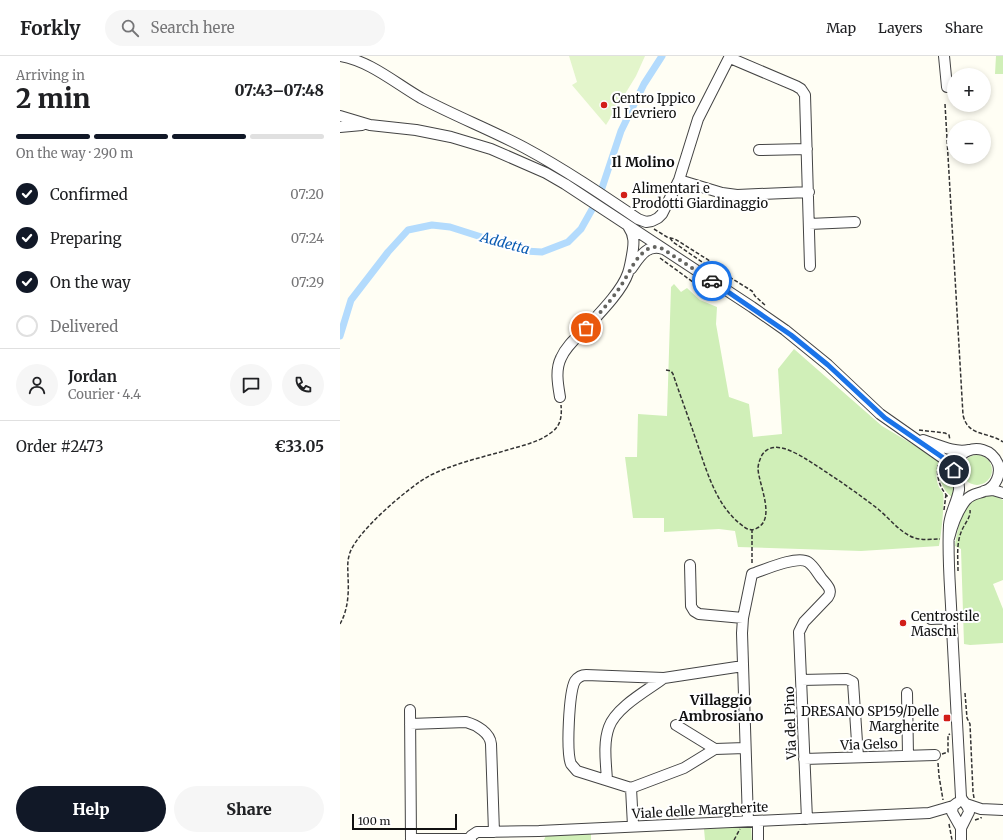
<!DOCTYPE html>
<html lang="en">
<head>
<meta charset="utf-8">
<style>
	:root { --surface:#fff; --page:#f6f6f6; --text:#202124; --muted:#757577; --line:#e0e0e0; --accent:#111827 }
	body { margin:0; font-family:Merriweather,serif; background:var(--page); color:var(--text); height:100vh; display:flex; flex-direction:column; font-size:15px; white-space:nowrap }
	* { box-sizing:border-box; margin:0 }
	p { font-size:13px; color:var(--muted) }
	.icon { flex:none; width:22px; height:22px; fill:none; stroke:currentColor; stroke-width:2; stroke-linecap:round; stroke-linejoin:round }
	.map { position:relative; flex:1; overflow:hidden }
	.drawer { display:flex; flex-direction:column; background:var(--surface); width:340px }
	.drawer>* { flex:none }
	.tools { position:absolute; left:607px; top:12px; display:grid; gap:8px }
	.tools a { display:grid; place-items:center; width:44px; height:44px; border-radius:50%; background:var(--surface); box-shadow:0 2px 6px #0003; font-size:20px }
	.scale { position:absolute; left:12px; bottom:10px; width:105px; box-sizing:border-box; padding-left:4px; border:2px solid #111; border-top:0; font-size:11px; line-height:14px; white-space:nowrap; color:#111; -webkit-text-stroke:3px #fff; paint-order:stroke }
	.pin { position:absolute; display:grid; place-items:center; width:34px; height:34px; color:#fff; margin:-17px; border:2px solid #fff; border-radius:50%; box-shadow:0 1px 4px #0007 }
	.courier { position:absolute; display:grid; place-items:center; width:40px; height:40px; margin:-20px; border:3px solid #1a73e8; border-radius:50%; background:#fff; color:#222; box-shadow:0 1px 5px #0007 }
	.headline em { font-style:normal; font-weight:800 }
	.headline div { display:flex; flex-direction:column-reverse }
	.headline { display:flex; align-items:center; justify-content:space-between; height:68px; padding:0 16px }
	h1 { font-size:26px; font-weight:800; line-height:30px }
	.bar { display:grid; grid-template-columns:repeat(4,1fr); gap:6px 4px; align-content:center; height:48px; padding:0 16px }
	.bar i { height:5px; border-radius:3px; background:var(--line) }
	.bar .active { background:var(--accent) }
	.bar p { grid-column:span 4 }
	.line { display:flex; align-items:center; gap:10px; padding:0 16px; border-top:1px solid var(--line) }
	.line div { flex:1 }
	.round { display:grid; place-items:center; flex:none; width:42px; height:42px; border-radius:21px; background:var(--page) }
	ol { padding:0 16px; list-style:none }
	li { display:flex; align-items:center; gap:12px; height:44px }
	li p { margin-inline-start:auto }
	li .icon { padding:4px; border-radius:50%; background:var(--accent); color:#fff; stroke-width:4 }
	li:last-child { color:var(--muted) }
	li i { width:22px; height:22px; border:2px solid var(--line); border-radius:50% }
	.action { display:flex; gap:8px; margin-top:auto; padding:8px 16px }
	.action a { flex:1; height:46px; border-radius:24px; background:var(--accent); color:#fff; font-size:16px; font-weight:800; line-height:46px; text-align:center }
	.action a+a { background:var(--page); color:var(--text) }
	header { display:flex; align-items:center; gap:24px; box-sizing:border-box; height:56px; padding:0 20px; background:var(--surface); border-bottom:1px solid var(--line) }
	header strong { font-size:19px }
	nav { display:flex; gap:22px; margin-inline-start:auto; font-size:14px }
	.search { width:280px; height:36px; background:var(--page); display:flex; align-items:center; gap:10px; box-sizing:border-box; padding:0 14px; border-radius:22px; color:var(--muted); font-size:15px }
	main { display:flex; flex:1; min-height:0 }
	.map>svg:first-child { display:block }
	.green { fill:#d0efb8 }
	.pitch { fill:#e3f5cb }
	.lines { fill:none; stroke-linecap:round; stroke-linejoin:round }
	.canal { stroke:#b3dbfd; stroke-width:7 }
	.minor-casing { stroke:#444; stroke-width:12 }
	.path { stroke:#333; stroke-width:1.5; stroke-dasharray:4 2; stroke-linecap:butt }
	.minor { stroke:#fff; stroke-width:10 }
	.done { stroke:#646460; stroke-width:4; stroke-dasharray:0 7.2 }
	.route { stroke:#1a73e8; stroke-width:5 }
	.poi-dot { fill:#d21e18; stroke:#fff; stroke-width:1.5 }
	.labels { text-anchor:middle; stroke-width:4; stroke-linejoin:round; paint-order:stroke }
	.poi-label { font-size:13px; fill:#111; stroke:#fff; text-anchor:start }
	.street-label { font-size:13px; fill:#111; stroke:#fff }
	.neighbourhood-label { font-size:14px; font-weight:bold; fill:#111; stroke:#fff }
	.water-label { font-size:14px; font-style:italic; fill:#0a5bb2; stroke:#fff }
</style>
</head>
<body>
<header>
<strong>Forkly</strong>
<div class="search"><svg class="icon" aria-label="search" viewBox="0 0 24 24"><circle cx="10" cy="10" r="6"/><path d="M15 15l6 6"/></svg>Search here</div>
<nav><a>Map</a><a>Layers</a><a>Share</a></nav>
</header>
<main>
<section class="drawer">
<div class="headline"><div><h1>2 min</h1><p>Arriving in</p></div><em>07:43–07:48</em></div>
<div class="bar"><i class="active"></i><i class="active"></i><i class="active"></i><i></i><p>On the way · 290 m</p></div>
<ol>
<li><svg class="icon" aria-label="check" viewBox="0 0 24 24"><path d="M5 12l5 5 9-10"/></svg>Confirmed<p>07:20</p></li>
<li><svg class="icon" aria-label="check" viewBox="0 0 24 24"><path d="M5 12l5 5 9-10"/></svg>Preparing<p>07:24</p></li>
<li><svg class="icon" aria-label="check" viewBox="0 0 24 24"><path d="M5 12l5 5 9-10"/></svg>On the way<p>07:29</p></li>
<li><i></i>Delivered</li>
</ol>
<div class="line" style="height:72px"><a class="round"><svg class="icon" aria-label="person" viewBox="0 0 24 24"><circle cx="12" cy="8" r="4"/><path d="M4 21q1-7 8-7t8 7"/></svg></a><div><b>Jordan</b><p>Courier · 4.4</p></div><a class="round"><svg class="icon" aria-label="chat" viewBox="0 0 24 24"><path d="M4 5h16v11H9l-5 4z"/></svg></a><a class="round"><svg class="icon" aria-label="phone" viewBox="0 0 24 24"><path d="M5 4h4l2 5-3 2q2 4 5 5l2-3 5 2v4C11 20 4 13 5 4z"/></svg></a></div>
<div class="line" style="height:52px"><div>Order #2473</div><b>€33.05</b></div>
<div class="action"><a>Help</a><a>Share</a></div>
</section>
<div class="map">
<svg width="663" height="784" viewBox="0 0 663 784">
	<rect width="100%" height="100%" fill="#fffef4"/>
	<path class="green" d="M656,0H663V18H655Z
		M334,228L341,236L347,232L360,244L377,251L376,268L389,341L409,348L413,381L442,378L438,313L454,293L542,370L599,404C596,413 595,423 599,431C600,433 602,435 603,437C605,443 601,482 599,490L521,495L398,491L395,475L379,473L324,476V462H293L285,401H297L298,358L327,360L331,231Z
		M622 414a15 15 0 1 1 30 0a15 15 0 1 1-30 0Z
		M601,405C612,416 616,427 613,442C601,433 597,420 601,405Z
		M648,440H655L663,444V524L653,528L663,553V587L630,589L624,588L621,493L615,490C616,478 622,451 633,444C637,441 643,441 648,440Z
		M411,770L412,784H365L364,773Z
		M251,775V784H204L206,779Z"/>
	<path class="pitch" d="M229,0H305L296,20L266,69L232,29L237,26Z"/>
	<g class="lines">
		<path class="canal" d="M0,280L11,244L48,196L68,174L92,169L110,171L185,195L202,196L228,186L241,173L259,141L281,75L304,28L322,0"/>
		<defs>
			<path id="minor" d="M0,0C30,5 55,27 81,42C115,60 151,74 185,92C224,113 261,138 298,163L306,166L312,165L318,162L322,158L339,124L358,63L390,0
				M604,0L607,31
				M390,2L456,30L461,33L465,39L470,210
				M0,60L30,69L76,74L111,81L151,93L206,117L225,128L412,251L445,274L488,309L540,358L607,405L612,410L615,417
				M0,71L22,69
				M419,94L467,93
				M339,124L382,137L397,139L469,136
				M469,168L515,166
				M291,213C299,202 307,187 323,193
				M220,341C218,329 215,314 221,302C226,290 237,281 246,272C259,258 282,235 288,217C290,211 291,205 292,199C294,188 295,180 288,170
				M583,384C599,389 613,397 629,394
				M644,435L653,434L663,437
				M609,482C612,470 618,454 626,444C632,437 638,438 645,435C656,431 661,418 658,408C655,401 650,396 643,394C633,391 622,395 617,405C612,416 620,423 619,434C617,446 610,457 609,469C607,503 611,538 612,572C615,628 618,684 621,741C623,747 629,749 629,756L621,772
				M350,509L351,550L354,555L359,558L403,562
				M591,563L612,562
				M461,624L507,623L513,626L518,701
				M567,637L568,700
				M70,654L71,784
				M70,668L126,666C137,669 150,677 151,688L154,776
				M336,669L375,693
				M464,703L595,699
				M267,724C266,707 263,687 269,671C276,651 308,634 324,622
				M291,732L237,715L231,708C226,696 229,636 235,625C238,621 241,619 246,619L324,622L403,610
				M617,747L613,750L612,756L621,772V784
				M626,748L641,753L663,754
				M408,765L402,577L403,562L412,518C424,514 457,499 468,506C474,510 478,518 482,523C487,529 493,534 488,541L464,566L459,576L467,763
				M418,765V784
				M293,770L291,732L344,712L375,693L405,692
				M71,783H131
				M131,784V780L137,776L199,775L589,757L613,750"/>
		</defs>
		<use href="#minor" class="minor-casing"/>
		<path class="path" d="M605,48L623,359C628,381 647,375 663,386
			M314,173L327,181L335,183L381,212L391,222L412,235L415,240L426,250
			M330,182L333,186L368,210
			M320,202L357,229
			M326,314L331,315L333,318C340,339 348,360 355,381C366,412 375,450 403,470C407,474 413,475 417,472C436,463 419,429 418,413C418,408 420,403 422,399C433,383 454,396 466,403C491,419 515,435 538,453C549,462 558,474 570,480C579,485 591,483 600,483
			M579,374L605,377L609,379L610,384
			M598,409C596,421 600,432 608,441
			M604,454L606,438
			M412,473V509
			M618,515C618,501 616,487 622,474C625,467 631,461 630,454
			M0,568C8,554 9,537 8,521C8,514 7,507 9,500C13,478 69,431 89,420C113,408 139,402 164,395C180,390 198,387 212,376C221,369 222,360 221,349
			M625,637L627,662L630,668L633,736L634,742
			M602,698L608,696V679L610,678
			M598,707L599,720L603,744
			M635,764L641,762V761
			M609,768L612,784
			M394,784L400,773"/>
		<use href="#minor" class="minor"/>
	</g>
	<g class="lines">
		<path class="done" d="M246,272C259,258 272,244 282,228C290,216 295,201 308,193C313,190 318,191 323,193L372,225"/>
		<path class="route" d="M372,225L451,279L488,309L545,362L602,401L611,409L614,414"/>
	</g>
	<g class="poi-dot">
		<circle cx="264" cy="49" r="4"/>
		<circle cx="284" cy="139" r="4"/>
		<circle cx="563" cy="567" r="4"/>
		<rect x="603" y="658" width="8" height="8" rx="2"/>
	</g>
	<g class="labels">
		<g class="poi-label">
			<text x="272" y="47">Centro Ippico<tspan x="272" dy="15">Il Levriero</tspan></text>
			<text x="292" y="137">Alimentari e<tspan x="292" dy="15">Prodotti Giardinaggio</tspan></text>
			<text x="571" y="565">Centrostile<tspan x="571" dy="15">Maschi</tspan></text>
			<text x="599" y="660" text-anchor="end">DRESANO SP159/Delle<tspan x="599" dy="15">Margherite</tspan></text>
		</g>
		<g class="street-label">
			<text transform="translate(450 667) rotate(-92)" y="5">Via del Pino</text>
			<text transform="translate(529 688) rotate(-2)" y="5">Via Gelso</text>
			<text transform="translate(360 754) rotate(-3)" y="5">Viale delle Margherite</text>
		</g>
		<g class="neighbourhood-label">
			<text x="303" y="111">Il Molino</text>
			<text x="381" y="649">Villaggio<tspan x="381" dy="16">Ambrosiano</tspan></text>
		</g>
		<g class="water-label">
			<text transform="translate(165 187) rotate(15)" y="5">Addetta</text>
		</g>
	</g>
</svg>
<div class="tools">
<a>+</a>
<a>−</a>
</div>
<div class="scale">100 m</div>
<div class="pin" style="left:246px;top:272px;background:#ea580c"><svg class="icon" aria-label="bag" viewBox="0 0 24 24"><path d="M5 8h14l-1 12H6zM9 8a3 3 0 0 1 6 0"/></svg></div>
<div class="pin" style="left:614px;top:414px;background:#1f2937"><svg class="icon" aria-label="home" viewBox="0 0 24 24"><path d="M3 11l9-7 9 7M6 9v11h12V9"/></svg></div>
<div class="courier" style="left:372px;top:225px"><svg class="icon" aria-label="car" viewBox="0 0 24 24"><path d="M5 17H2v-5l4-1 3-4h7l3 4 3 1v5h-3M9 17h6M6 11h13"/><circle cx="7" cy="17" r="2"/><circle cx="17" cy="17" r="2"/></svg></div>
</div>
</main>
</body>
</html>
